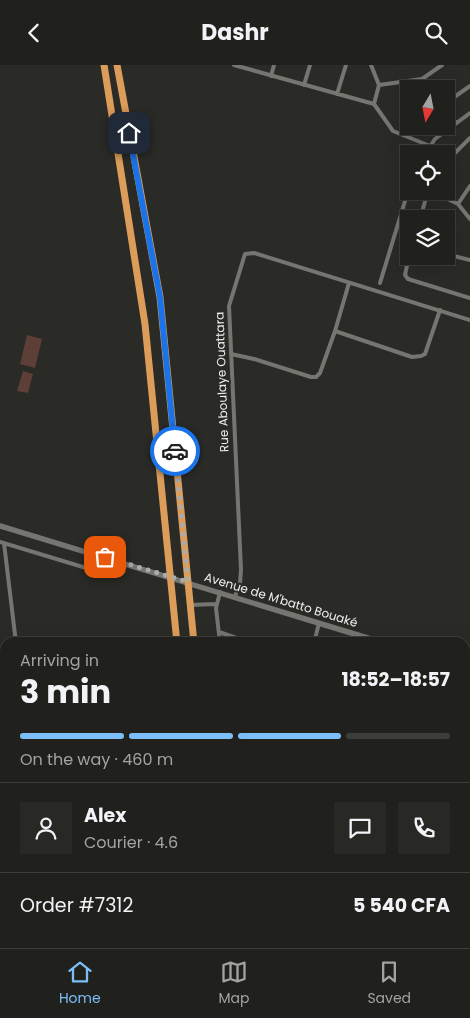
<!DOCTYPE html>
<html lang="en">
<head>
<meta charset="utf-8">
<style>
	:root { --surface:#20201c; --page:#282825; --text:#f1f3f6; --muted:#a2a3a3; --line:#3d3e3b; --accent:#7bbef8 }
	body { margin:0; font-family:Poppins,sans-serif; background:var(--page); color:var(--text); height:100vh; display:flex; flex-direction:column; font-size:19px; white-space:nowrap }
	* { box-sizing:border-box; margin:0 }
	p { font-size:16px; color:var(--muted) }
	.icon { flex:none; width:28px; height:28px; fill:none; stroke:currentColor; stroke-width:2; stroke-linecap:round; stroke-linejoin:round }
	.map { position:relative; flex:1; overflow:hidden }
	.panel { position:absolute; left:0px; top:572px; width:470px; height:311px; display:flex; flex-direction:column; background:var(--surface); border-radius:15px 15px 0 0; box-shadow:0 5px 20px #0002,0 0 0 1px var(--line) }
	.panel>* { flex:none }
	.needle { width:32px; rotate:190deg }
	.controls { position:absolute; left:400px; top:15px; display:grid; gap:10px }
	.controls a { display:grid; place-items:center; width:55px; height:55px; border-radius:0px; background:var(--surface); box-shadow:0 5px 20px #0002,0 0 0 1px var(--line); font-size:25px }
	.pin { position:absolute; display:grid; place-items:center; width:42px; height:42px; color:#fff; margin:-21px; border-radius:10px; box-shadow:0 2px 8px #0006 }
	.courier { position:absolute; display:grid; place-items:center; width:50px; height:50px; margin:-25px; border:4px solid #1a73e8; border-radius:50%; background:#fff; color:#222; box-shadow:0 1px 6px #0007 }
	.head em { font-style:normal; font-weight:700 }
	.head div { display:flex; flex-direction:column-reverse }
	.head { display:flex; align-items:center; justify-content:space-between; height:85px; padding:0 20px }
	h1 { font-size:32px; font-weight:700; line-height:38px }
	.bar { display:grid; grid-template-columns:repeat(4,1fr); gap:8px 5px; align-content:center; height:60px; padding:0 20px }
	.bar i { height:6px; border-radius:4px; background:var(--line) }
	.bar .active { background:var(--accent) }
	.bar p { grid-column:span 4 }
	.line { display:flex; align-items:center; gap:12px; padding:0 20px; border-top:1px solid var(--line) }
	.line div { flex:1 }
	.round { display:grid; place-items:center; flex:none; width:52px; height:52px; border-radius:0px; background:var(--page) }
	header { display:flex; justify-content:space-between; align-items:center; height:65px; padding:0 20px; background:var(--surface); font-size:22px; font-weight:700 }
	.tabs { display:flex; justify-content:space-around; align-items:center; height:70px; border-top:1px solid var(--line); background:var(--surface); font-size:14px; color:var(--muted) }
	.tabs a { display:grid; justify-items:center; gap:2px }
	.tabs .active { color:var(--accent) }
	.map>svg:first-child { display:block }
	.green { fill:#5e3f37 }
	.lines { fill:none; stroke-linecap:round; stroke-linejoin:round }
	.street { stroke:#767571; stroke-width:4 }
	.secondary { stroke:#767571; stroke-width:5.5 }
	.highway { stroke:#dd9d5a; stroke-width:7 }
	.done { stroke:#ababa8; stroke-width:5; stroke-dasharray:0 9 }
	.route { stroke:#1a73e8; stroke-width:6 }
	.labels { text-anchor:middle; stroke-width:4; stroke-linejoin:round; paint-order:stroke }
	.street-label { font-size:12px; fill:#f1f0ee; stroke:#2a2a26 }
</style>
</head>
<body>
<header><svg class="icon" aria-label="back" viewBox="0 0 24 24"><path d="M15 5l-7 7 7 7"/></svg>Dashr<svg class="icon" aria-label="search" viewBox="0 0 24 24"><circle cx="10" cy="10" r="6"/><path d="M15 15l6 6"/></svg></header>
<div class="map">
<svg width="470" height="883" viewBox="0 0 470 883">
	<rect width="100%" height="100%" fill="#2a2a26"/>
	<path class="green" d="M27,270L42,274L35,303L20,299Z
		M23,306L33,309L28,328L17,326Z"/>
	<g class="lines">
		<path class="street" d="M234,0L374,39L393,66L430,81
			M371,0L379,20L374,39
			M271,11L274,0
			M422,14L442,0
			M304,20L310,0
			M379,20L422,14L429,24
			M337,29L346,0
			M446,38L470,21
			M446,45L456,58
			M425,89L435,74L470,48
			M446,97L470,73
			M431,126L458,139L470,154
			M458,139L470,121
			M420,154L428,126
			M446,189L470,195
			M409,191L405,210L408,214L470,233
			M380,218L409,123
			M335,266L349,218
			M231,289L254,294L311,312H316L320,308L335,266L412,292L421,291L425,289L440,245
			M0,477L106,509
			M4,478L16,578
			M220,527L216,543L220,578
			M235,531L240,518L241,505L229,241L245,189L254,188L470,255
			M190,540L216,539
			M219,567L251,578
			M314,578L319,558
			M465,641L470,643
			M0,801H5
			M465,838L470,837
			M180,879L181,883
			M254,879V883
			M291,879V883
			M425,879L426,883
			M57,883L84,879"/>
		<path class="secondary" d="M0,461L384,578
			M465,602L470,603"/>
		<path class="highway" d="M104,0L145,259L177,578
			M117,0L160,232L194,578
			M208,879V883
			M226,879L227,883"/>
	</g>
	<g class="lines">
		<path class="done" d="M105,492L188,517L175,386"/>
		<path class="route" d="M129,68L160,232L175,386"/>
	</g>
	<g class="labels">
		<g class="street-label">
			<text transform="translate(222 317) rotate(-92)" y="4">Rue Aboulaye Ouattara</text>
			<text transform="translate(281 535) rotate(17)" y="4">Avenue de M'batto Bouaké</text>
		</g>
	</g>
</svg>
<div class="controls">
<a><svg class="needle" viewBox="-14 -14 28 28"><path d="M0-13l5 13h-10z" fill="#e53935"/><path d="M0 13l5-13h-10z" fill="#a2a3a3"/></svg></a>
<a><svg class="icon" aria-label="locate" viewBox="0 0 24 24"><circle cx="12" cy="12" r="6"/><path d="M12 2v4M12 18v4M2 12h4M18 12h4"/></svg></a>
<a><svg class="icon" aria-label="layers" viewBox="0 0 24 24"><path d="M12 4l9 5-9 5-9-5zM3 14l9 5 9-5"/></svg></a>
</div>
<div class="pin" style="left:105px;top:492px;background:#ea580c"><svg class="icon" aria-label="bag" viewBox="0 0 24 24"><path d="M5 8h14l-1 12H6zM9 8a3 3 0 0 1 6 0"/></svg></div>
<div class="pin" style="left:129px;top:68px;background:#1f2937"><svg class="icon" aria-label="home" viewBox="0 0 24 24"><path d="M3 11l9-7 9 7M6 9v11h12V9"/></svg></div>
<div class="courier" style="left:175px;top:386px"><svg class="icon" aria-label="car" viewBox="0 0 24 24"><path d="M5 17H2v-5l4-1 3-4h7l3 4 3 1v5h-3M9 17h6M6 11h13"/><circle cx="7" cy="17" r="2"/><circle cx="17" cy="17" r="2"/></svg></div>
<section class="panel">
<div class="head"><div><h1>3 min</h1><p>Arriving in</p></div><em>18:52–18:57</em></div>
<div class="bar"><i class="active"></i><i class="active"></i><i class="active"></i><i></i><p>On the way · 460 m</p></div>
<div class="line" style="height:90px"><a class="round"><svg class="icon" aria-label="person" viewBox="0 0 24 24"><circle cx="12" cy="8" r="4"/><path d="M4 21q1-7 8-7t8 7"/></svg></a><div><b>Alex</b><p>Courier · 4.6</p></div><a class="round"><svg class="icon" aria-label="chat" viewBox="0 0 24 24"><path d="M4 5h16v11H9l-5 4z"/></svg></a><a class="round"><svg class="icon" aria-label="phone" viewBox="0 0 24 24"><path d="M5 4h4l2 5-3 2q2 4 5 5l2-3 5 2v4C11 20 4 13 5 4z"/></svg></a></div>
<div class="line" style="height:65px"><div>Order #7312</div><b>5 540 CFA</b></div>
</section>
</div>
<nav class="tabs">
<a class="active"><svg class="icon" aria-label="home" viewBox="0 0 24 24"><path d="M3 11l9-7 9 7M6 9v11h12V9"/></svg>Home</a>
<a><svg class="icon" aria-label="map" viewBox="0 0 24 24"><path d="M3 6l6-2 6 2 6-2v14l-6 2-6-2-6 2zM9 4v14M15 6v14"/></svg>Map</a>
<a><svg class="icon" aria-label="saved" viewBox="0 0 24 24"><path d="M7 4h10v16l-5-4-5 4z"/></svg>Saved</a>
</nav>
</body>
</html>
